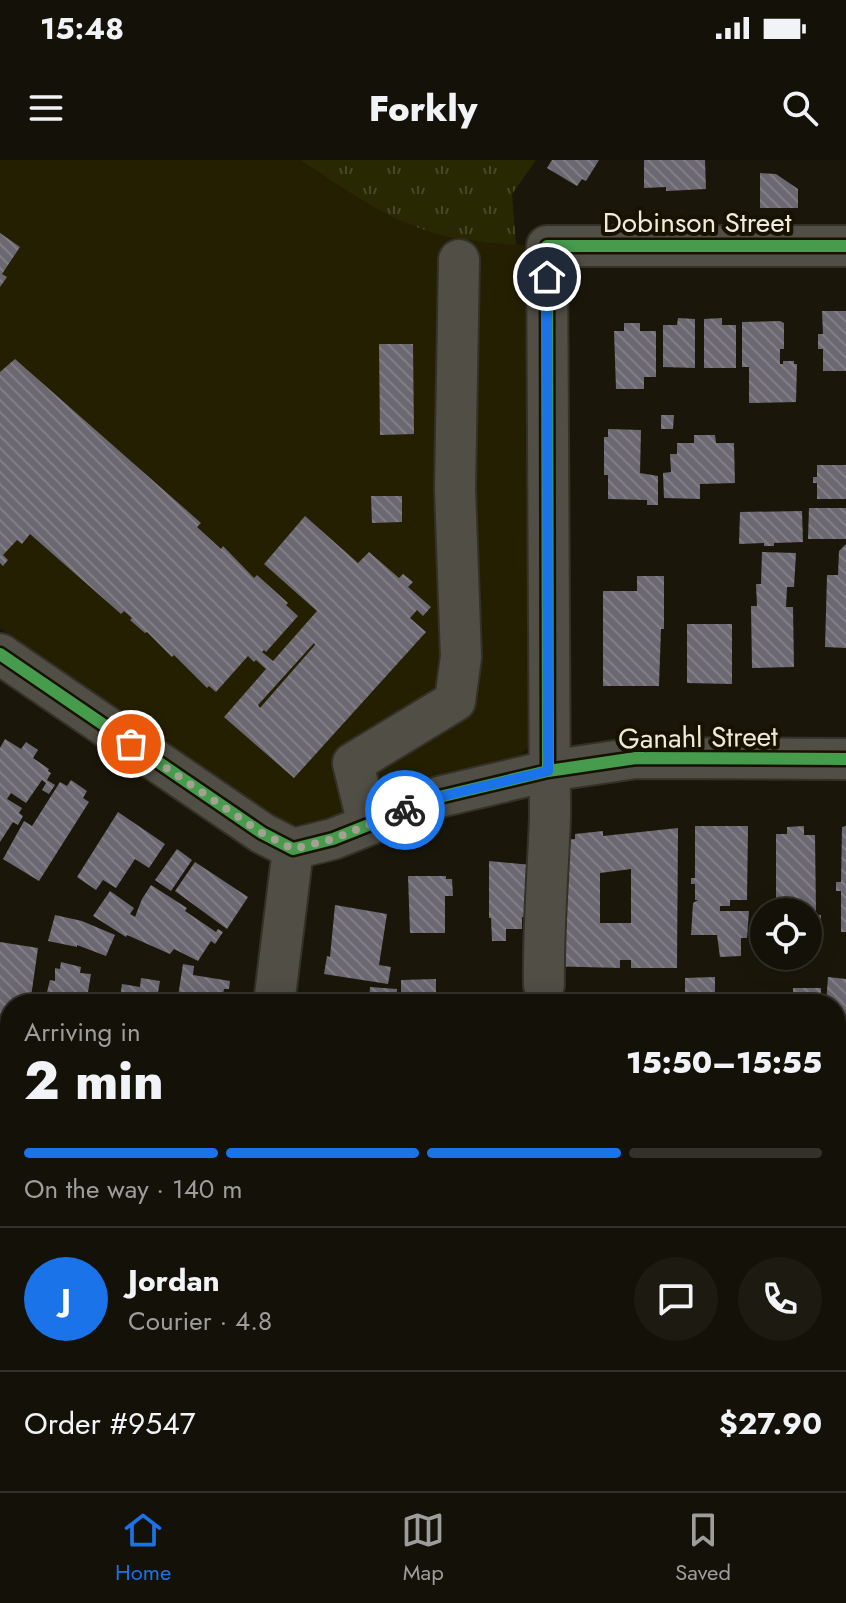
<!DOCTYPE html>
<html lang="en">
<head>
<meta charset="utf-8">
<style>
	:root { --surface:#141108; --page:#1d1a12; --text:#f1f3f6; --muted:#9d9d9c; --line:#333129; --accent:#1a73e8 }
	body { margin:0; font-family:Jost,sans-serif; background:var(--page); color:var(--text); height:100vh; display:flex; flex-direction:column; font-size:30px; white-space:nowrap }
	* { box-sizing:border-box; margin:0 }
	p { font-size:26px; color:var(--muted) }
	.icon { flex:none; width:44px; height:44px; fill:none; stroke:currentColor; stroke-width:2; stroke-linecap:round; stroke-linejoin:round }
	.map { position:relative; flex:1; overflow:hidden }
	.side { position:absolute; left:0px; top:834px; width:846px; height:498px; display:flex; flex-direction:column; background:var(--surface); border-radius:32px 32px 0 0; box-shadow:0 4px 20px #0003,0 0 0 2px var(--line) }
	.side>* { flex:none }
	.fabs { position:absolute; left:750px; top:738px; display:grid; gap:16px }
	.fabs a { display:grid; place-items:center; width:72px; height:72px; border-radius:50%; background:var(--surface); box-shadow:0 4px 20px #0003,0 0 0 2px var(--line); font-size:40px }
	.pin { position:absolute; display:grid; place-items:center; width:68px; height:68px; color:#fff; margin:-34px; border:4px solid #fff; border-radius:50%; box-shadow:0 2px 8px #0007 }
	.courier { position:absolute; display:grid; place-items:center; width:80px; height:80px; margin:-40px; border:6px solid #1a73e8; border-radius:50%; background:#fff; color:#222; box-shadow:0 2px 10px #0007 }
	.summary em { font-style:normal; font-weight:800 }
	.summary div { display:flex; flex-direction:column-reverse }
	.summary { display:flex; align-items:center; justify-content:space-between; height:136px; padding:0 24px }
	h1 { font-size:52px; font-weight:800; line-height:60px }
	.bar { display:grid; grid-template-columns:repeat(4,1fr); gap:12px 8px; align-content:center; height:96px; padding:0 24px }
	.bar i { height:10px; border-radius:6px; background:var(--line) }
	.bar .selected { background:var(--accent) }
	.bar p { grid-column:span 4 }
	.line { display:flex; align-items:center; gap:20px; padding:0 24px; border-top:2px solid var(--line) }
	.line div { flex:1 }
	.round { display:grid; place-items:center; flex:none; width:84px; height:84px; border-radius:42px; background:var(--page) }
	.status { display:flex; justify-content:space-between; align-items:center; height:56px; padding:0 40px; background:var(--surface); direction:ltr }
	.status svg { height:22px; fill:currentColor }
	header { display:flex; justify-content:space-between; align-items:center; height:104px; padding:0 24px; background:var(--surface); font-size:36px; font-weight:800 }
	.menu { display:flex; justify-content:space-around; align-items:center; height:112px; border-top:2px solid var(--line); background:var(--surface); font-size:22px; color:var(--muted) }
	.menu a { display:grid; justify-items:center; gap:4px }
	.menu .selected { color:var(--accent) }
	.map>svg:first-child { display:block }
	.built { fill:#251f02 }
	.park { fill:url(#park-tufts) }
	.building { fill:url(#building-back-hatch); fill-rule:evenodd }
	.lines { fill:none; stroke-linecap:round; stroke-linejoin:round }
	.minor-casing { stroke:#343128; stroke-width:44 }
	.minor { stroke:#504e45; stroke-width:40 }
	.cycleway-casing { stroke:#171200; stroke-width:17 }
	.cycleway { stroke:#469c4c; stroke-width:12 }
	.done { stroke:#a4a192; stroke-width:8; stroke-dasharray:0 14.4 }
	.route { stroke:#1a73e8; stroke-width:10 }
	.labels { text-anchor:middle; stroke-width:8; stroke-linejoin:round; paint-order:stroke }
	.street-label { font-size:28px; fill:#eeebdc; stroke:#171200 }
</style>
</head>
<body>
<div class="status"><b>15:48</b><svg viewBox="0 0 49 12"><path d="M0 12V9h3v3zM5 12V6h3v6zM10 12V3h3v9zM15 12V0h3v12zM26 1h20v11H26zM47 4h2v5h-2z"/></svg></div>
<header><svg class="icon" aria-label="menu" viewBox="0 0 24 24"><path d="M4 6h16M4 12h16M4 18h16"/></svg>Forkly<svg class="icon" aria-label="search" viewBox="0 0 24 24"><circle cx="10" cy="10" r="6"/><path d="M15 15l6 6"/></svg></header>
<div class="map">
<svg width="846" height="1331" viewBox="0 0 846 1331">
	<defs>
		<pattern id="park-tufts" width="24" height="20" patternUnits="userSpaceOnUse" patternTransform="scale(2)"><rect width="24" height="20" fill="#282803"/><path d="M3 7l-1-3M5 7V3M7 7l1-3M15 17l-1-3M17 17v-4M19 17l1-3" fill="none" stroke="#484727"/></pattern>
		<pattern id="building-back-hatch" width="6" height="6" patternUnits="userSpaceOnUse" patternTransform="scale(2)"><rect width="6" height="6" fill="#6c6871"/><path d="M-1 5l2 2M0 0l6 6M5-1l2 2" fill="none" stroke="#817e85"/></pattern>
	</defs>
	<rect width="100%" height="100%" fill="#1a170a"/>
	<path class="built" d="M0,0H300L365,41L418,68L463,80L538,86L532,584L519,596L491,609L322,668L298,666L270,656L0,468Z"/>
	<path class="park" d="M300,0H536L512,34L516,85C484,82 450,80 419,68C377,53 338,24 300,0Z"/>
	<path class="building" d="M552,0H599L586,21L582,19L577,26L547,8Z
		M644,0H705L706,29L666,31V27L644,28Z
		M760,13L776,14L798,29V48H760Z
		M0,73L20,87L2,114L7,117L0,127Z
		M822,151H846V211H823V189H818V174H823Z
		M678,158L695,159V208L663,207V165H677Z
		M722,158V165H736V208H704V159Z
		M780,161L784,163V189H780V204H783V201H794V204H797L796,242L749,243V207H742V162Z
		M624,163H640V171H656V217H644V229H616L614,171H624Z
		M379,184H413L414,274L380,275Z
		M15,199L201,363L197,367L221,389L223,386L254,418L257,415L288,443L286,445L298,456L266,492L264,490L262,492L273,501L317,451L264,404L305,356L358,403L369,392L399,418L403,414L413,422L408,427L431,447L423,456L417,450L410,458L426,472L294,618L224,557L266,509L256,500L254,502L248,496L216,532L209,526L207,528L174,495L172,497L147,472L145,473L130,460L132,458L124,451L121,454L30,374L22,384L17,380L3,395L8,400L3,406L0,403V212ZM314,483L315,485L260,548L258,545Z
		M661,255H674L673,269H661Z
		M608,269L641,270L640,313L658,316V345H647V340L608,339V315H604V277H608Z
		M694,275H715L716,283H734L735,323L700,324V339L664,338L663,313L671,312L670,294H677V283H694Z
		M817,305H846V339H817V323H813V317H817Z
		M371,336H402V362L372,363Z
		M809,348H846V379H808Z
		M802,351L803,382L774,383V386H764V383L739,384L740,352Z
		M846,384V488L825,487L827,415H838L839,391Z
		M762,392L796,393L794,427H787L786,447H793L794,507L752,508L751,446H757L756,424H761Z
		M637,416H664V469H661L659,526H603V431H637Z
		M687,464H732V524L687,523Z
		M5,579L21,589L26,582L38,590L33,598L49,609L48,611L51,613L47,620L55,625L49,634L42,630L46,623L42,620L26,643L11,633L7,639L22,648L19,653L23,656L18,665L13,662L0,682V588Z
		M71,620L87,631L83,638L89,642L39,721L3,699L24,661L32,666L60,622L67,626Z
		M118,652L165,684L149,708L135,699L116,728L103,720L96,730L77,717Z
		M695,666H748L747,740H730V746H720V751H749L747,778H741V796L720,797L717,775H691L693,743L698,740H695V724H691V718H695Z
		M804,666V675H815L816,753L776,752V674H787V667Z
		M846,666V772H841V731H836V722H841L842,667Z
		M678,668L677,808H631V800H620V808L545,806L555,681L575,679V674L603,671V676ZM631,709V763H600V713Z
		M177,689L192,700L171,731L155,720Z
		M489,701L531,705V758L522,757V769H506V781H492L491,758H489Z
		M195,702L248,737L227,769L175,731Z
		M408,716H446V719H452L453,736H445V773H410Z
		M151,725L187,748L185,751L216,772L218,769L223,772L215,784L211,781L198,801L174,789L170,794L127,775L126,777L93,756L110,731L134,748L130,754L135,757L142,739Z
		M335,745L387,754L379,805L391,807L388,824L324,814L327,796L330,797Z
		M809,754L821,755V769H809Z
		M55,755L82,761L115,775L106,796L77,785V787L48,781Z
		M809,772L820,773V788H808Z
		M0,782L38,788L30,844H10V886L0,884Z
		M61,802L81,807L80,813L91,814L86,844H44L50,820L55,821V808L60,809Z
		M183,804L194,806L193,815L230,821L229,829H224L221,844L177,843Z
		M715,817V844H685V818Z
		M828,817L846,819V855L836,854V844H826Z
		M141,818L160,821L156,844H119L122,824L140,827Z
		M436,819V844H401V820Z
		M370,827L397,829L396,844H369Z
		M793,828H821V844H793Z
		M836,862H846V891H836Z
		M836,970H846V1035H836Z
		M839,1267H846V1320H840Z
		M3,1273L10,1274V1305L0,1303Z
		M0,1310L10,1312V1322H36L35,1331H0Z
		M110,1322H144L145,1331H109Z
		M570,1322H609V1331H570Z
		M753,1322H779V1331H752Z
		M788,1322H826V1331H788Z
		M615,1323L660,1329V1331H614Z"/>
	<g class="lines">
		<defs>
			<path id="minor" d="M0,494L262,673L293,689L333,679L439,637L548,611L636,598L846,599
				M368,665L353,603L455,541L461,497L455,329L459,100
				M544,825C543,769 548,713 550,657L547,86H846
				M274,844L293,689
				M0,933L10,935
				M836,1118H846
				M376,1322L434,1331
				M202,1331L203,1322"/>
		</defs>
		<use href="#minor" class="minor-casing"/>
		<use href="#minor" class="minor"/>
		<defs>
			<path id="cycleway" d="M0,494L262,673L293,689L333,679L439,637L548,611L636,598L846,599
				M548,611L547,86H846"/>
		</defs>
		<use href="#cycleway" class="cycleway-casing"/>
		<use href="#cycleway" class="cycleway"/>
	</g>
	<g class="lines">
		<path class="done" d="M131,584L262,673L293,689L333,679L405,650"/>
		<path class="route" d="M405,650L439,637L548,611L547,117"/>
	</g>
	<g class="labels">
		<g class="street-label">
			<text x="697" y="72">Dobinson Street</text>
			<text transform="translate(698 577) rotate(-1)" y="10">Ganahl Street</text>
		</g>
	</g>
</svg>
<div class="fabs">
<a><svg class="icon" aria-label="locate" viewBox="0 0 24 24"><circle cx="12" cy="12" r="6"/><path d="M12 2v4M12 18v4M2 12h4M18 12h4"/></svg></a>
</div>
<div class="pin" style="left:131px;top:584px;background:#ea580c"><svg class="icon" aria-label="bag" viewBox="0 0 24 24"><path d="M5 8h14l-1 12H6zM9 8a3 3 0 0 1 6 0"/></svg></div>
<div class="pin" style="left:547px;top:117px;background:#1f2937"><svg class="icon" aria-label="home" viewBox="0 0 24 24"><path d="M3 11l9-7 9 7M6 9v11h12V9"/></svg></div>
<div class="courier" style="left:405px;top:650px"><svg class="icon" aria-label="bike" viewBox="0 0 24 24"><circle cx="6" cy="16" r="4"/><circle cx="18" cy="16" r="4"/><path d="M6 16l4-8h5l3 8M10 8l3 8H6M13 5h3"/></svg></div>
<section class="side">
<div class="summary"><div><h1>2 min</h1><p>Arriving in</p></div><em>15:50–15:55</em></div>
<div class="bar"><i class="selected"></i><i class="selected"></i><i class="selected"></i><i></i><p>On the way · 140 m</p></div>
<div class="line" style="height:144px"><b class="round" style="background:var(--accent);color:#fff">J</b><div><b>Jordan</b><p>Courier · 4.8</p></div><a class="round"><svg class="icon" aria-label="chat" viewBox="0 0 24 24"><path d="M4 5h16v11H9l-5 4z"/></svg></a><a class="round"><svg class="icon" aria-label="phone" viewBox="0 0 24 24"><path d="M5 4h4l2 5-3 2q2 4 5 5l2-3 5 2v4C11 20 4 13 5 4z"/></svg></a></div>
<div class="line" style="height:104px"><div>Order #9547</div><b>$27.90</b></div>
</section>
</div>
<nav class="menu">
<a class="selected"><svg class="icon" aria-label="home" viewBox="0 0 24 24"><path d="M3 11l9-7 9 7M6 9v11h12V9"/></svg>Home</a>
<a><svg class="icon" aria-label="map" viewBox="0 0 24 24"><path d="M3 6l6-2 6 2 6-2v14l-6 2-6-2-6 2zM9 4v14M15 6v14"/></svg>Map</a>
<a><svg class="icon" aria-label="saved" viewBox="0 0 24 24"><path d="M7 4h10v16l-5-4-5 4z"/></svg>Saved</a>
</nav>
</body>
</html>
